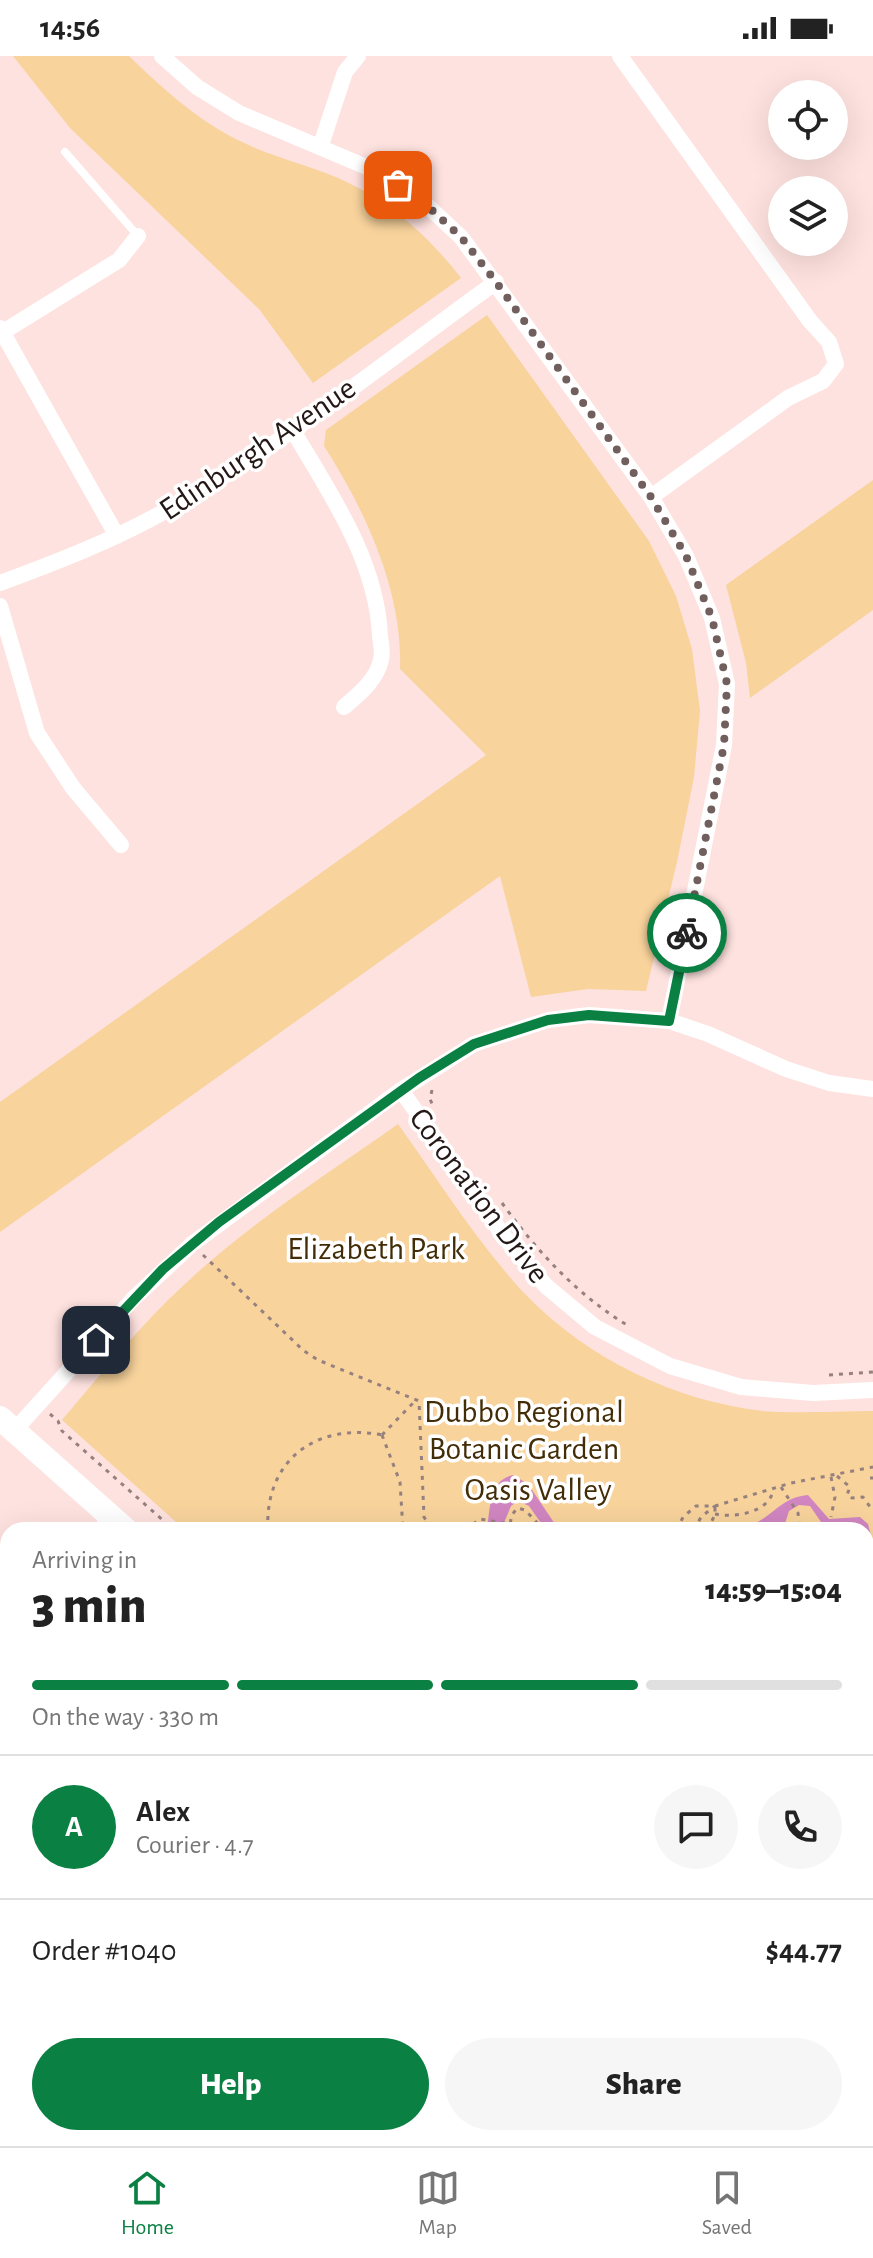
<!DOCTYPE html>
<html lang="en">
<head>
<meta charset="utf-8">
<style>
	:root { --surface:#fff; --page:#f6f6f6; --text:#222; --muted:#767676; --line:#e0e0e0; --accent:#0b8043 }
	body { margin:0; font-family:"Alegreya Sans",sans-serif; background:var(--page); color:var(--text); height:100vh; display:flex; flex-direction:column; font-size:30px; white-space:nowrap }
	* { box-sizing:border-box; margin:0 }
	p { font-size:26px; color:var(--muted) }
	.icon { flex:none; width:44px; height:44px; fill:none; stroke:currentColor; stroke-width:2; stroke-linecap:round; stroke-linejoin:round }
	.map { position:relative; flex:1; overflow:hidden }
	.side { position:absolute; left:0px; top:1466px; width:874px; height:624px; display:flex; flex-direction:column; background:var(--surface); border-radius:24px 24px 0 0; box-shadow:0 8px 32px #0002 }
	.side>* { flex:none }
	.tools { position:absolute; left:768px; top:24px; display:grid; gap:16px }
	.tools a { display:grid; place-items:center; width:80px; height:80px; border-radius:50%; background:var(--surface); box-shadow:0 8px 32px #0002; font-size:40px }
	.pin { position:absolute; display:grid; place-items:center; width:68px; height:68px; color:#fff; margin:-34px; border-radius:16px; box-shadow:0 4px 12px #0006 }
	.courier { position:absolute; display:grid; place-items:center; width:80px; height:80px; margin:-40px; border:6px solid #0b8043; border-radius:50%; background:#fff; color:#222; box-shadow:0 2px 10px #0007 }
	.head em { font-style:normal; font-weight:800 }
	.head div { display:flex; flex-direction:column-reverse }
	.head { display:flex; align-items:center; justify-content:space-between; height:136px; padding:0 32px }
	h1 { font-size:52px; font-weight:800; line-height:60px }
	.bar { display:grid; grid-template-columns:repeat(4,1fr); gap:12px 8px; align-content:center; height:96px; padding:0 32px }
	.bar i { height:10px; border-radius:6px; background:var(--line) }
	.bar .selected { background:var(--accent) }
	.bar p { grid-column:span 4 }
	.line { display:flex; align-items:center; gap:20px; padding:0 32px; border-top:2px solid var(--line) }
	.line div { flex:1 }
	.round { display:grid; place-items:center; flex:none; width:84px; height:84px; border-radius:42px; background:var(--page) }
	.action { display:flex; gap:16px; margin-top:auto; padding:16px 32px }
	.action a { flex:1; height:92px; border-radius:48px; background:var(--accent); color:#fff; font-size:32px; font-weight:800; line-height:92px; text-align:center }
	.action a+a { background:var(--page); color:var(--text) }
	.status { display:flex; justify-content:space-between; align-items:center; height:56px; padding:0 40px; background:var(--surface); direction:ltr }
	.status svg { height:22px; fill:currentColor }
	.menu { display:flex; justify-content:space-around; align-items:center; height:112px; border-top:2px solid var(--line); background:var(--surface); font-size:22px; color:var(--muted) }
	.menu a { display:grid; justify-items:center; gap:4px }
	.menu .selected { color:var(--accent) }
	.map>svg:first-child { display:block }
	.green { fill:#f8d39c }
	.water { fill:#d186c1 }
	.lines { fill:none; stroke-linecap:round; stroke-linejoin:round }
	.path { stroke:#96817f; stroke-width:3; stroke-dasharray:4 6; stroke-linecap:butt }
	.lane { stroke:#fff; stroke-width:8 }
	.street { stroke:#fff; stroke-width:16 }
	.secondary { stroke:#fff; stroke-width:24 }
	.done { stroke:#705f5c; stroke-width:8; stroke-dasharray:0 14.4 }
	.route { stroke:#0b8043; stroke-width:10 }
	.labels { text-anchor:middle; stroke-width:7; stroke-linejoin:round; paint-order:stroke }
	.street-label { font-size:32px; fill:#241816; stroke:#fff }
	.park-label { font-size:32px; fill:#432d07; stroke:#fff }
</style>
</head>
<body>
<div class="status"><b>14:56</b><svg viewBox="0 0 49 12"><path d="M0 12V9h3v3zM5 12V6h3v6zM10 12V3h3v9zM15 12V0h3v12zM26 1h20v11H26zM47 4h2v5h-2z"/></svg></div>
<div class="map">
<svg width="873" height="2090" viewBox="0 0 873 2090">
	<rect width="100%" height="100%" fill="#fee2df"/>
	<path class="green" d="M13,0H129C163,33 197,64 240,85C272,101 306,108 338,122C388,144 428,179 461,222L313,327L259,253L70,72Z
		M487,259L649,485L676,540L692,593L700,655L694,721L677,806L646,935L588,933L531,941L500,820L0,1176V1046L486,699L400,613C403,535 365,454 324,390L326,374Z
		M873,424V554L750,642L746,607L726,529Z
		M398,1068C439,1125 478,1188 526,1239C588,1303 675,1345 763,1355C800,1358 836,1355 873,1355V1983L866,1988V1474H185L62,1364C102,1317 140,1269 186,1227C250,1167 326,1119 398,1068Z
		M0,1659L8,1672V2007L0,2013Z
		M8,2069V2082H350L356,2090H0V2075Z"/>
	<path class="water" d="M513,1419L528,1428L559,1474H546L529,1450L518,1445L511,1450L501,1474H487C490,1454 489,1424 513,1419Z
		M808,1439L829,1463L860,1461L868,1468L871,1480L866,1492V1474H821V1466L810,1450L799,1449L789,1455L783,1474H730C738,1471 748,1471 756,1467C776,1456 784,1441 808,1439Z"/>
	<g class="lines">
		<path class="path" d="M432,1034L430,1043L433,1050
			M502,1147C537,1195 576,1238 627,1269
			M203,1199L304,1295L318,1304L419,1345L424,1461L427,1466L441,1474
			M829,1319L873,1316
			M50,1358L58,1365L62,1375L174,1474
			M382,1379L400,1426L403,1474
			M382,1379L416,1344
			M837,1420L850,1431L847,1439L852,1442L863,1441L873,1455
			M831,1421L835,1441L831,1461
			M870,1422H873
			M781,1431L798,1457L800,1474
			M715,1458C734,1462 768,1457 773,1435
			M268,1474C264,1405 316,1366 382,1379
			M414,1474L427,1466
			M465,1474L480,1463L510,1468L512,1459L517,1452L525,1454L544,1474
			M677,1474L683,1461L696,1450H715L791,1427L873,1411
			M694,1474L701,1461L715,1450
			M708,1474L715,1458V1451
			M866,1518L873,1516
			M866,1527L873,1528
			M866,1540L873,1539
			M663,2090L675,2082"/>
		<path class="lane" d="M65,96L138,180
			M866,1597H873
			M866,1636L873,1635
			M866,1685L867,1695H873
			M864,2082L869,2090"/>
		<path class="street" d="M162,0L197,31L239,57L376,115L420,143L461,181L651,441L686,500L712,562L727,628L724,689L669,965
			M620,0L810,265L829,286L836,308L823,325L788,342L651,441
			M321,89L345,16L358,0
			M0,272L117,480
			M3,276L119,204L138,180
			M292,373C329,436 377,504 380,580C381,587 383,597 381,604C376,625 359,638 344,651
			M0,527C57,506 114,484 167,454C283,389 389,303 496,226
			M0,550L37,677L73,732L121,789
			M401,1034L505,1182L546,1230L595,1271L670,1310L741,1331L813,1337L873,1334
			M14,1375L134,1242L192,1188L401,1034L474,988L548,964L589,959L669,965L708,978L786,1013L829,1027L873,1033
			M100,1474L112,1461
			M0,2045L8,2039
			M369,2082L374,2090"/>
		<path class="secondary" d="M0,1362L126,1474
			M866,2035L873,2030
			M696,2082L702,2090
			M790,2090L801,2082"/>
	</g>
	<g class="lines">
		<path class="done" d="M398,129L420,143L461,181L496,226L651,441L686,500L712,562L727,628L724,689L687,877"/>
		<path class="route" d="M96,1284L163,1213L219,1166L419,1022L474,988L548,964L589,959L669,965L687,877"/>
	</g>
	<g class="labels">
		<g class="street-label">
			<text transform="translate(257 392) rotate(-34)" y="11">Edinburgh Avenue</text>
			<text transform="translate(480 1139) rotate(53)" y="11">Coronation Drive</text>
		</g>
		<g class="park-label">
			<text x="376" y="1203">Elizabeth Park</text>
			<text x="524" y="1366">Dubbo Regional<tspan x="524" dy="37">Botanic Garden</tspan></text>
			<text x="538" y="1444">Oasis Valley</text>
		</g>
	</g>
</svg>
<div class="tools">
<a><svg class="icon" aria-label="locate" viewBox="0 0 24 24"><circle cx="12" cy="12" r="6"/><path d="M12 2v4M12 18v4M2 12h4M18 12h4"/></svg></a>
<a><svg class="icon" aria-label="layers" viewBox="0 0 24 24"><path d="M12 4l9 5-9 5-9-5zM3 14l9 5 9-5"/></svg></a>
</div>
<div class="pin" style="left:398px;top:129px;background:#ea580c"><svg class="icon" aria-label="bag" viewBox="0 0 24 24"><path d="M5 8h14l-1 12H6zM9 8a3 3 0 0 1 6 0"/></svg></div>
<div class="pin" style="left:96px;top:1284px;background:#1f2937"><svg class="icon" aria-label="home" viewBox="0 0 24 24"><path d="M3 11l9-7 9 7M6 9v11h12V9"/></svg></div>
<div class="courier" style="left:687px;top:877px"><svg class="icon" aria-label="bike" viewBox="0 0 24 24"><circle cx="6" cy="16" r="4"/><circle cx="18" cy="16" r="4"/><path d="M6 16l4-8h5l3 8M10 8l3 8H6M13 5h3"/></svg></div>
<section class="side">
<div class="head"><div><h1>3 min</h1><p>Arriving in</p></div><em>14:59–15:04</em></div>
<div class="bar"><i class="selected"></i><i class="selected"></i><i class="selected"></i><i></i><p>On the way · 330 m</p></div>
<div class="line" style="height:144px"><b class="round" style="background:var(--accent);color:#fff">A</b><div><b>Alex</b><p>Courier · 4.7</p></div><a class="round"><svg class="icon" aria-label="chat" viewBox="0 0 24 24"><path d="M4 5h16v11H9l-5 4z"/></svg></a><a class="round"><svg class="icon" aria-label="phone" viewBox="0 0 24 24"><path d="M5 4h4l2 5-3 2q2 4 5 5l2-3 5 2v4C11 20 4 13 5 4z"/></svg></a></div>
<div class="line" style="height:104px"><div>Order #1040</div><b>$44.77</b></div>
<div class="action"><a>Help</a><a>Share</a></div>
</section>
</div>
<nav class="menu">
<a class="selected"><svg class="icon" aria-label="home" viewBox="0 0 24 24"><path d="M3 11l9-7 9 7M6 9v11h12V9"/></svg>Home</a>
<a><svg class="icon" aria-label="map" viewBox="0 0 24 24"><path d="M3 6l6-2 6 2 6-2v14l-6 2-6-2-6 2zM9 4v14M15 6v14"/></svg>Map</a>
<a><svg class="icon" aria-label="saved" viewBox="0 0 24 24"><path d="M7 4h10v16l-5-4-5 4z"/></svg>Saved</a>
</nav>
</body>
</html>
